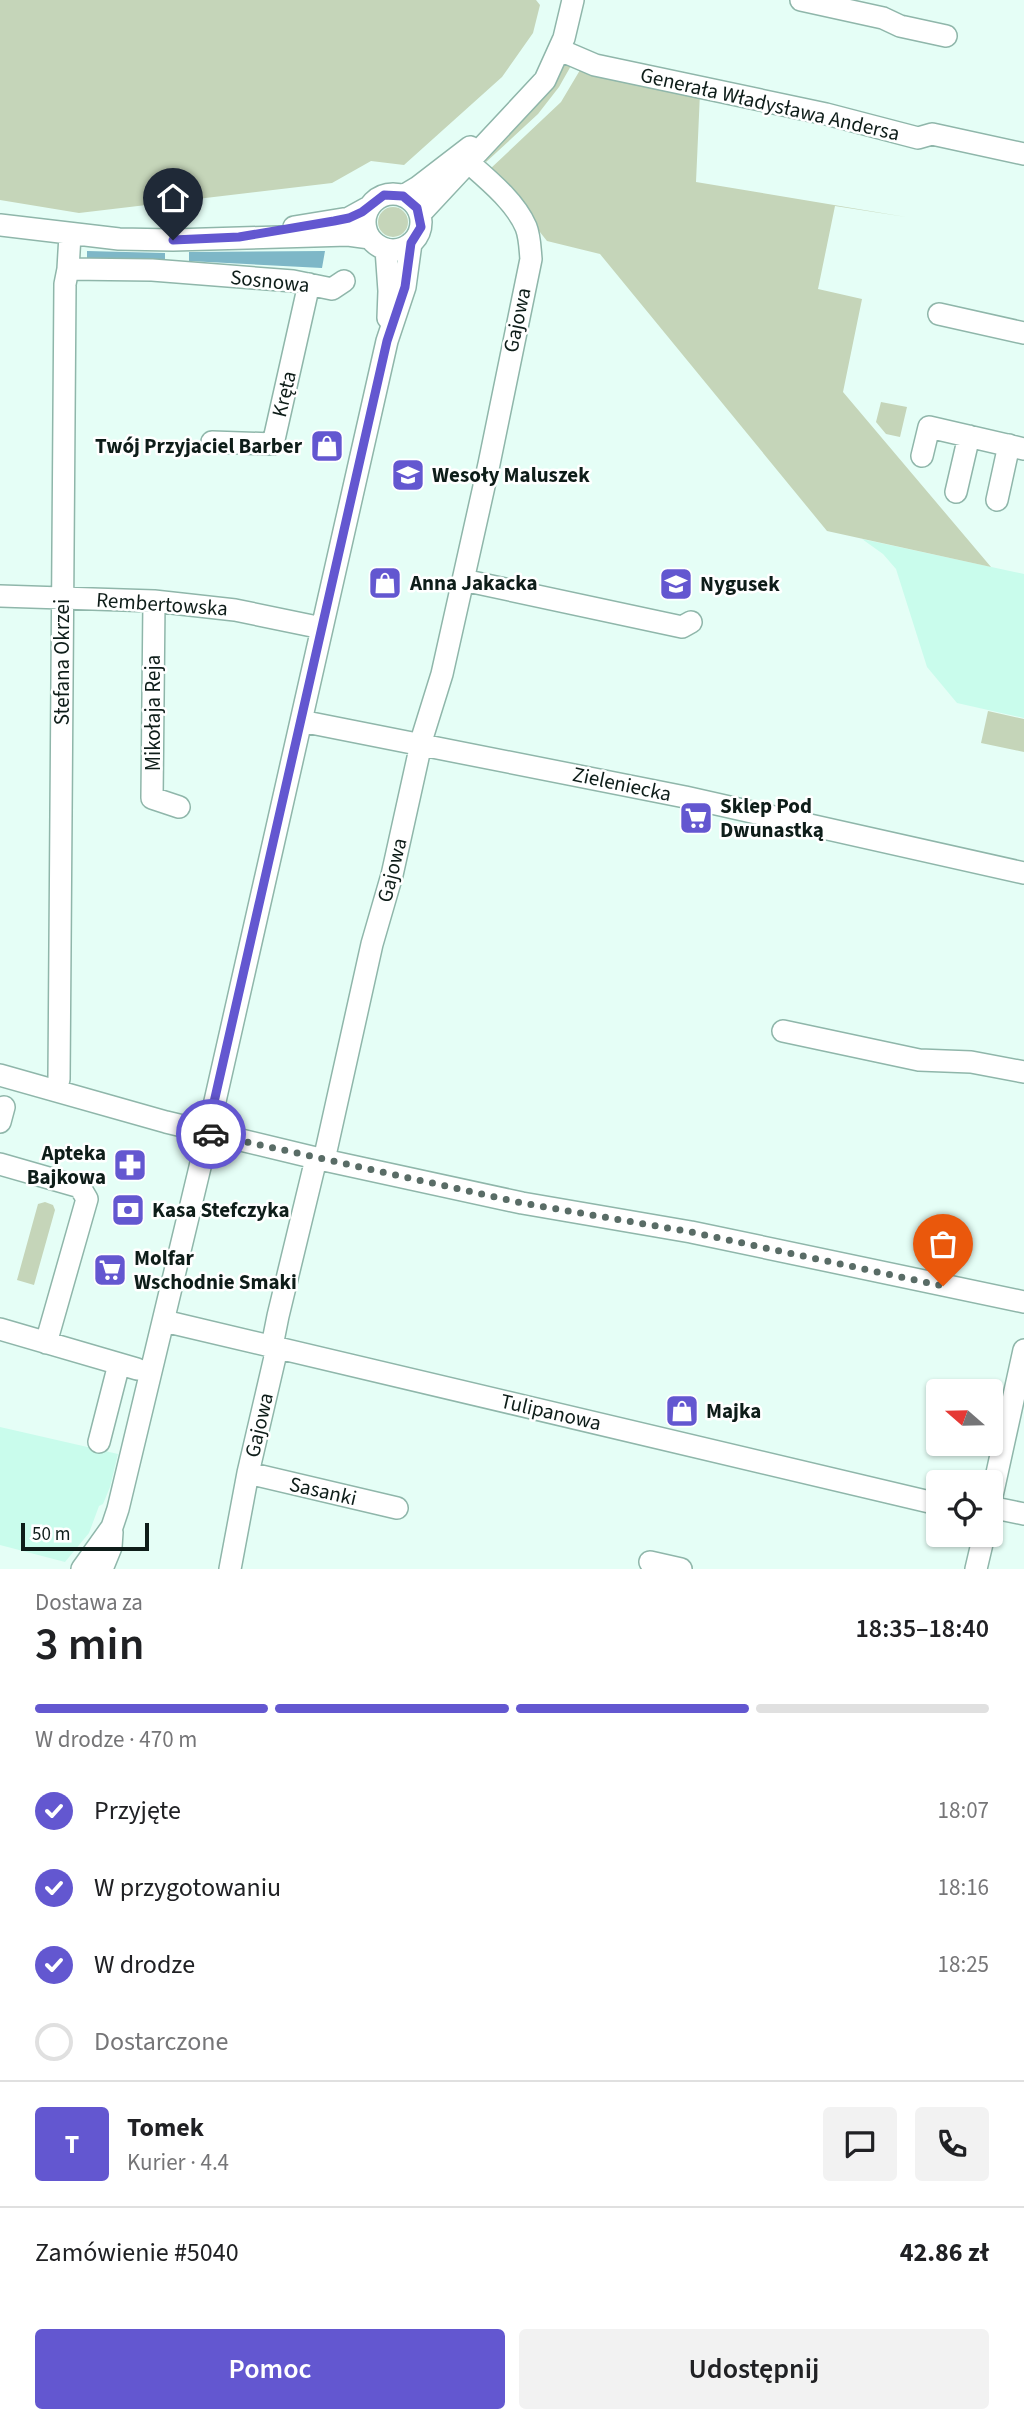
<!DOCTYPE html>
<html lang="pl">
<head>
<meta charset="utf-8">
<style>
	:root { --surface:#fff; --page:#f2f2f2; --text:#202124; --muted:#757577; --line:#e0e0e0; --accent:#6357d0 }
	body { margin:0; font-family:"Source Sans 3",sans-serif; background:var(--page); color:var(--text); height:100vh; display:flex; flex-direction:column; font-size:26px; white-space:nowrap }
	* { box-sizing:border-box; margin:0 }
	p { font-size:23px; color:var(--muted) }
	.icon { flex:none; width:38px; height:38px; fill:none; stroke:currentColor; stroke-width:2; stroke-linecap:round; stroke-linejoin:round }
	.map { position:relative; height:1569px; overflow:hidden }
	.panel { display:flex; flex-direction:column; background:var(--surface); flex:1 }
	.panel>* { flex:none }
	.needle { width:46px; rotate:290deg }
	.tools { position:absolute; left:926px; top:1379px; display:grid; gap:14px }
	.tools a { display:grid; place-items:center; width:77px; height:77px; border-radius:7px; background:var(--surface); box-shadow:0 2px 5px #0004; font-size:35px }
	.scale { position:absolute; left:21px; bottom:18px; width:128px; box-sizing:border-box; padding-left:7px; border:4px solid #0e1d19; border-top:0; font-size:19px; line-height:24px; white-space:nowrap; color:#0e1d19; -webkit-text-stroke:5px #fff; paint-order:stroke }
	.pin { position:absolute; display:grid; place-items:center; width:60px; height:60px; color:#fff; margin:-72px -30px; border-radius:50% 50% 50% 0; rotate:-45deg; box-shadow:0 0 7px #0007 }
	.pin .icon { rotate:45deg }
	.courier { position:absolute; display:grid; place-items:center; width:70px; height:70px; margin:-35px; border:5px solid #6357d0; border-radius:50%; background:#fff; color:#222; box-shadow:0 2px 9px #0007 }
	.overview em { font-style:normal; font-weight:600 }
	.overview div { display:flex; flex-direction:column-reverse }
	.overview { display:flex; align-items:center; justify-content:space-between; height:119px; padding:0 35px }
	h1 { font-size:46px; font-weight:600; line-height:52px }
	.bar { display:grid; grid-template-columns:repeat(4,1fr); gap:10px 7px; align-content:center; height:84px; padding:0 35px }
	.bar i { height:9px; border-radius:5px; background:var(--line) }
	.bar .selected { background:var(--accent) }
	.bar p { grid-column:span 4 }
	.line { display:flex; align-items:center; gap:18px; padding:0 35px; border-top:2px solid var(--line) }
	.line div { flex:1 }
	.round { display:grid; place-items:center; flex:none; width:74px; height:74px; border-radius:7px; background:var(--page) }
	ol { padding:0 35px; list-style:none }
	li { display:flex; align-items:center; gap:21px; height:77px }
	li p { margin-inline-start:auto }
	li .icon { padding:7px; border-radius:50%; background:var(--accent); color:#fff; stroke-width:4 }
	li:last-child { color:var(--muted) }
	li i { width:38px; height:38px; border:4px solid var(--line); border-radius:50% }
	.primary-button { display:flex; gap:14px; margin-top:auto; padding:14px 35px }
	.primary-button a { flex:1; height:80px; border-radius:7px; background:var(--accent); color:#fff; font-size:28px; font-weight:600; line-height:80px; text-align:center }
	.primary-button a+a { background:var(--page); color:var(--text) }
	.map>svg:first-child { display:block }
	.built { fill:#c9fcec }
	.green { fill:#c5d5b9 }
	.water { fill:#7eb7c7 }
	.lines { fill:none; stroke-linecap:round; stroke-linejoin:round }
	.minor-casing { stroke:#8fb6aa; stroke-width:24 }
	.minor { stroke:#fff; stroke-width:21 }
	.done { stroke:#596c66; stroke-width:7; stroke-dasharray:0 12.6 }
	.route { stroke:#6357d0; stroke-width:9 }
	.labels { text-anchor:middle; stroke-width:5; stroke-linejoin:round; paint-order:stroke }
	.street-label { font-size:21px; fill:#0e1d19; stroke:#fff }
	.poi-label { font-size:21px; font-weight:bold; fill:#0e1d19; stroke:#fff; text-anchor:start }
</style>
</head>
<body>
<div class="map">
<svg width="1024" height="1569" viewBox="0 0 1024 1569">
	<rect width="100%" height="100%" fill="#e5fef6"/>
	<path class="built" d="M862,539L1024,574V718L957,703L927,667L896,569L883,554Z
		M0,1427L118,1454L110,1487L103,1504L99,1506L89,1533L65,1562L0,1545Z"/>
	<path class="green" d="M0,0H536L540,5L533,33L502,77L404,165L371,161L332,183L79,213L0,200Z
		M586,60L700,93L696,182L906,217L835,206L818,289L862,299L843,392L991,567L827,531L600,254L547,241L490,169L561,102Z
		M565,62L572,64L559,87L538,114L485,163L487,153L543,97Z
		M378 222a15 15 0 1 1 30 0a15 15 0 1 1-30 0Z
		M881,402L907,407L900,437L886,434L876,422Z
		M988,711L1024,719V752L981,743Z
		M45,1202L53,1205L55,1210L34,1285L17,1280L38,1204Z"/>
	<path class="water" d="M87,251L165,253V260L87,259Z
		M325,251L322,268L189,261V252Z"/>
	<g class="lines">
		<defs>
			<path id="minor" d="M801,0L883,18L900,26L946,36
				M560,50L595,65L826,114L918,138L932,134L1024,154
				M365 222a28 28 0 1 1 56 0a28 28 0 1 1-56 0Z
				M403,196L418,187L470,147
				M420,214L545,80L564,38L573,0
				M0,225L119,239L173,240L348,235L370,238
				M294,227L349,218L369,207
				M386,249L389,291L388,318
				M68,269L152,270L293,281L332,289L344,281
				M939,314L1024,333
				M212,442L273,444L309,284
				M922,456L929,427L1024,449
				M956,492L969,436
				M997,500L1009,445
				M463,580L682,627L691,622
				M0,596L154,601L235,610L322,628
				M154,601L152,798L179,807
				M301,721L685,797L1024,873
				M783,1031L919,1060L971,1062L1024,1072
				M0,1075L166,1122L324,1160L522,1203L691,1232L1024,1302
				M56,1090L59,1079L65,284L68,269L70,235
				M0,1122L4,1107
				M324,1160L372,944L392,875L423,735L442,674L489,464L531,259C530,249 530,237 526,227C514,199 482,175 460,155
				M0,1164L80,1187L87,1199L46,1343
				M164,1321L938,1504
				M0,1329L137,1369
				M99,1442L119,1364
				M248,1473L397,1508
				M990,1505L1024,1350
				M990,1507L1024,1514
				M650,1562L681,1569
				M82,1569L112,1527L118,1509L201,1163L387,341L405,287L411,243
				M102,1569L111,1547L112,1532
				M230,1569L248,1473L275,1357L272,1346L278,1316L316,1159
				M976,1569L984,1535"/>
		</defs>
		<use href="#minor" class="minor-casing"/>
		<use href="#minor" class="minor"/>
	</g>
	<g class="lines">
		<path class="done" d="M211,1134L522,1203L691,1232L943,1286"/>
		<path class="route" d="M173,240L239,237L334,221L349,218L362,212L384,195L403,196L417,208L421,227L411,243L405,287L387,341L207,1133L211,1134"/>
	</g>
	<defs>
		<symbol id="shop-square" viewBox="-11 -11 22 22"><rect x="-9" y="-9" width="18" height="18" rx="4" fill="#6357d0" stroke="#fff"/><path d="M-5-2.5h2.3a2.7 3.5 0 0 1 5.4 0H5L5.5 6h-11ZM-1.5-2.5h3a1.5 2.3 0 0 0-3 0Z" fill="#fff"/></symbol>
		<symbol id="school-square" viewBox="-11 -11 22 22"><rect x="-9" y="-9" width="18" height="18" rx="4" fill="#6357d0" stroke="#fff"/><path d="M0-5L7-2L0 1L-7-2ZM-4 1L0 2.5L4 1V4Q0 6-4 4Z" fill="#fff"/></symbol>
		<symbol id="supermarket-square" viewBox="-11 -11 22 22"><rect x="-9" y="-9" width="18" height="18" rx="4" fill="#6357d0" stroke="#fff"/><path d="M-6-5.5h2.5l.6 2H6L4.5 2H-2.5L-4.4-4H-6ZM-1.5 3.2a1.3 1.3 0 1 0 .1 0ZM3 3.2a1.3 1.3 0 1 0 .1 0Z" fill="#fff"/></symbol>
		<symbol id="pharmacy-square" viewBox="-11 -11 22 22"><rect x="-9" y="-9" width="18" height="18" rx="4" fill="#6357d0" stroke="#fff"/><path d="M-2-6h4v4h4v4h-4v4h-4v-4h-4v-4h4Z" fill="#fff"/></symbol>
		<symbol id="bank-square" viewBox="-11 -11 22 22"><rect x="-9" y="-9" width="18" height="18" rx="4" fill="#6357d0" stroke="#fff"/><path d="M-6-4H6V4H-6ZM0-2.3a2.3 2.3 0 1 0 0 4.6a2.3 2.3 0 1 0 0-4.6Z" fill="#fff"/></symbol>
	</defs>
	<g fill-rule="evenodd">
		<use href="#shop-square" x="308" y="427" width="38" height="38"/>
		<use href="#school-square" x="389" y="456" width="38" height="38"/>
		<use href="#shop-square" x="366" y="564" width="38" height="38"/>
		<use href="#school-square" x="657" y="565" width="38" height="38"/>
		<use href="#supermarket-square" x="677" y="799" width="38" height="38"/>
		<use href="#pharmacy-square" x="111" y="1146" width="38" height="38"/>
		<use href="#bank-square" x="109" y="1191" width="38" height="38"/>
		<use href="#supermarket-square" x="91" y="1251" width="38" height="38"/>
		<use href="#shop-square" x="663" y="1392" width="38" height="38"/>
	</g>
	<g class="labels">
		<g class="street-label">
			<text transform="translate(770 104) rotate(13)" y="7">Generała Władysława Andersa</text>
			<text transform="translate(270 281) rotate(6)" y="7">Sosnowa</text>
			<text transform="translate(517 320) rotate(-78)" y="7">Gajowa</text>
			<text transform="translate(284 394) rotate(-77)" y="7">Kręta</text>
			<text transform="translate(162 604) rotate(4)" y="7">Rembertowska</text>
			<text transform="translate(62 662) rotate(-90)" y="7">Stefana Okrzei</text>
			<text transform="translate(153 713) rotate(-90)" y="7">Mikołaja Reja</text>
			<text transform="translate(622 784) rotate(12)" y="7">Zieleniecka</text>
			<text transform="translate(392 870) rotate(-76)" y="7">Gajowa</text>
			<text transform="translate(551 1412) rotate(13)" y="7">Tulipanowa</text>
			<text transform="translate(259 1425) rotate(-77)" y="7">Gajowa</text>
			<text transform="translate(323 1491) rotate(13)" y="7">Sasanki</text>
		</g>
		<g class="poi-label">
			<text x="302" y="453" text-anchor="end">Twój Przyjaciel Barber</text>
			<text x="432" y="482">Wesoły Maluszek</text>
			<text x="410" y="590">Anna Jakacka</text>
			<text x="700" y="591">Nygusek</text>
			<text x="720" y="813">Sklep Pod<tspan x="720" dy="24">Dwunastką</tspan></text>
			<text x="106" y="1160" text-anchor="end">Apteka<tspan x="106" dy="24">Bajkowa</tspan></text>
			<text x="152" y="1217">Kasa Stefczyka</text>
			<text x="134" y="1265">Molfar<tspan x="134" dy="24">Wschodnie Smaki</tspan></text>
			<text x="706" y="1418">Majka</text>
		</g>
	</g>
</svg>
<div class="tools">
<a><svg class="needle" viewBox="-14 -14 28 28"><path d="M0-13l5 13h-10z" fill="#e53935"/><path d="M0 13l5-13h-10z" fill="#757577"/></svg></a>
<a><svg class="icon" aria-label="locate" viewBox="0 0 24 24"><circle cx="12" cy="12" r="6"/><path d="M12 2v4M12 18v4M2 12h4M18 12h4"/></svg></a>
</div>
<div class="scale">50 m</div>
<div class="pin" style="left:943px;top:1286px;background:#ea580c"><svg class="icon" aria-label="bag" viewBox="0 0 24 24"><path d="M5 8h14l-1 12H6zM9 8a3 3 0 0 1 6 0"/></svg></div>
<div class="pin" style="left:173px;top:240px;background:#1f2937"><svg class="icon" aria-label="home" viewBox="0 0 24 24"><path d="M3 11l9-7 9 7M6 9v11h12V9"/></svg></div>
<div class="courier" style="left:211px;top:1134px"><svg class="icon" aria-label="car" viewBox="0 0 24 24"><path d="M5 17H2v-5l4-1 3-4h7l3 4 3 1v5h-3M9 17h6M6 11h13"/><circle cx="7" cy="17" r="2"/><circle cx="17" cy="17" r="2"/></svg></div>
</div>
<section class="panel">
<div class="overview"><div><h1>3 min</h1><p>Dostawa za</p></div><em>18:35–18:40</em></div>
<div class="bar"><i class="selected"></i><i class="selected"></i><i class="selected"></i><i></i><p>W drodze · 470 m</p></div>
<ol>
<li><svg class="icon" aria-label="check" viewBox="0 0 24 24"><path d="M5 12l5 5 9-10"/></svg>Przyjęte<p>18:07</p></li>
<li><svg class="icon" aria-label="check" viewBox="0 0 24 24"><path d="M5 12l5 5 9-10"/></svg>W przygotowaniu<p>18:16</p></li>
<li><svg class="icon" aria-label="check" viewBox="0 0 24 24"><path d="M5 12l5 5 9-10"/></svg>W drodze<p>18:25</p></li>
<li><i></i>Dostarczone</li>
</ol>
<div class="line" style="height:126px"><b class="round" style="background:var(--accent);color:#fff">T</b><div><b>Tomek</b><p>Kurier · 4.4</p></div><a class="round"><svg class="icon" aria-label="chat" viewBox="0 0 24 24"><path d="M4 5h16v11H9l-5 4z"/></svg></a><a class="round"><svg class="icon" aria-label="phone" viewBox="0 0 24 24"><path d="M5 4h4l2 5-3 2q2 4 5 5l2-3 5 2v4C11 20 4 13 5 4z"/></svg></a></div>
<div class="line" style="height:91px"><div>Zamówienie #5040</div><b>42.86 zł</b></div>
<div class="primary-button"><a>Pomoc</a><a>Udostępnij</a></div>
</section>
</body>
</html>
